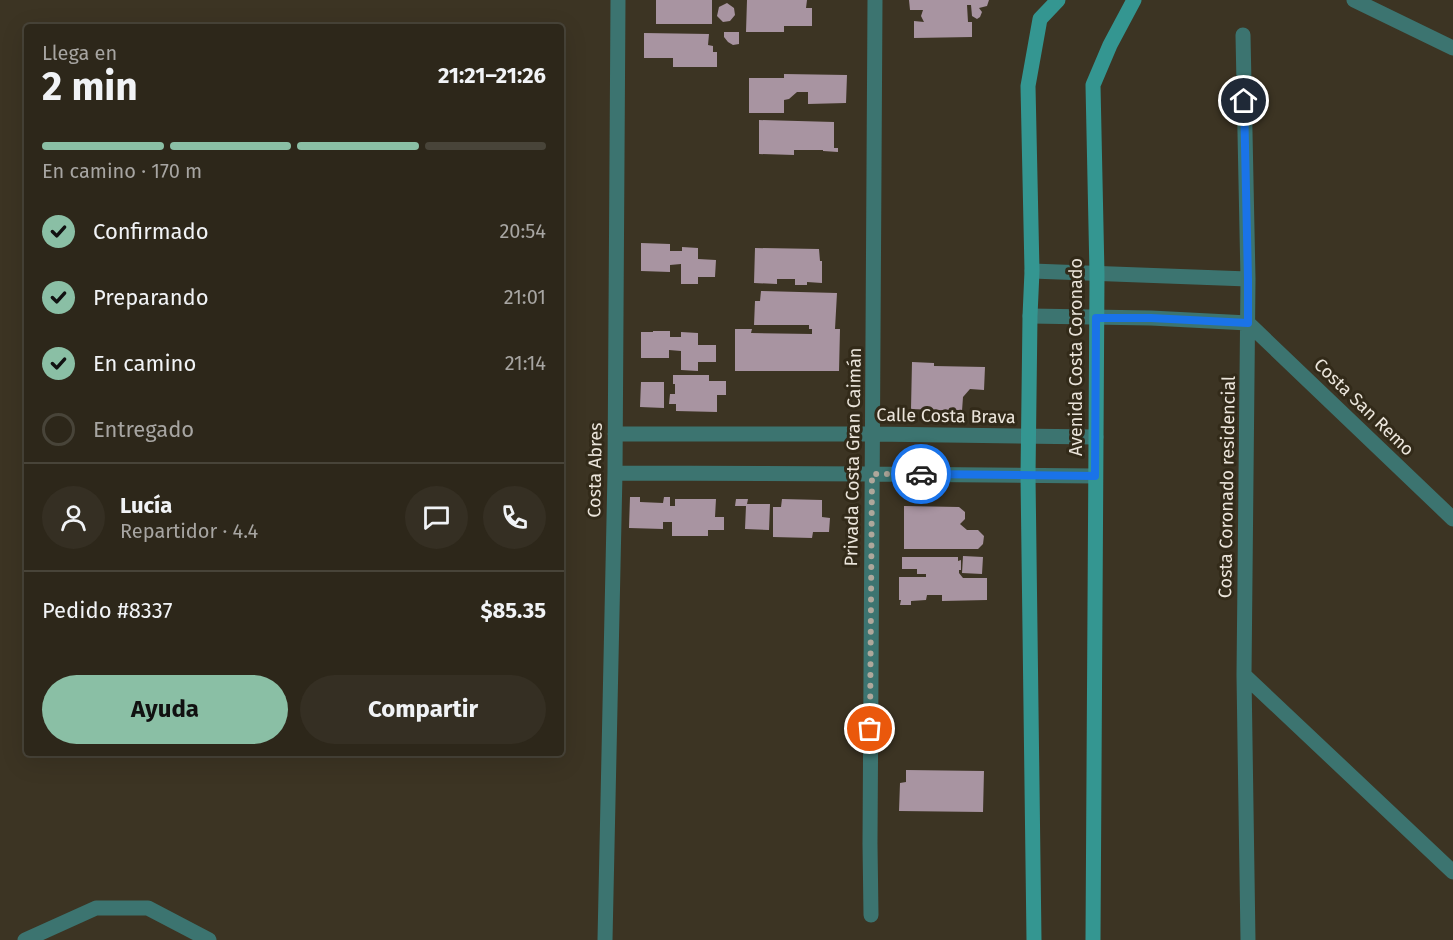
<!DOCTYPE html>
<html lang="es">
<head>
<meta charset="utf-8">
<style>
	:root { --surface:#2d271a; --page:#352f23; --text:#f1f3f6; --muted:#a7a5a2; --line:#484439; --accent:#8abfa5 }
	body { margin:0; font-family:"Fira Sans",sans-serif; background:var(--page); color:var(--text); height:100vh; display:flex; flex-direction:column; font-size:22px; white-space:nowrap }
	* { box-sizing:border-box; margin:0 }
	p { font-size:20px; color:var(--muted) }
	.icon { flex:none; width:33px; height:33px; fill:none; stroke:currentColor; stroke-width:2; stroke-linecap:round; stroke-linejoin:round }
	.map { position:relative; flex:1; overflow:hidden }
	.panel { position:absolute; left:24px; top:24px; width:540px; height:732px; display:flex; flex-direction:column; background:var(--surface); border-radius:6px; box-shadow:0 6px 24px #0002,0 0 0 2px var(--line) }
	.panel>* { flex:none }
	.pin { position:absolute; display:grid; place-items:center; width:51px; height:51px; color:#fff; margin:-26px; border:3px solid #fff; border-radius:50%; box-shadow:0 2px 6px #0007 }
	.courier { position:absolute; display:grid; place-items:center; width:60px; height:60px; margin:-30px; border:4px solid #1a73e8; border-radius:50%; background:#fff; color:#222; box-shadow:0 2px 8px #0007 }
	.summary em { font-style:normal; font-weight:700 }
	.summary div { display:flex; flex-direction:column-reverse }
	.summary { display:flex; align-items:center; justify-content:space-between; height:102px; padding:0 18px }
	h1 { font-size:39px; font-weight:700; line-height:45px }
	.bar { display:grid; grid-template-columns:repeat(4,1fr); gap:9px 6px; align-content:center; height:72px; padding:0 18px }
	.bar i { height:8px; border-radius:4px; background:var(--line) }
	.bar .on { background:var(--accent) }
	.bar p { grid-column:span 4 }
	.line { display:flex; align-items:center; gap:15px; padding:0 18px; border-top:2px solid var(--line) }
	.line div { flex:1 }
	.round { display:grid; place-items:center; flex:none; width:63px; height:63px; border-radius:32px; background:var(--page) }
	ol { padding:0 18px; list-style:none }
	li { display:flex; align-items:center; gap:18px; height:66px }
	li p { margin-inline-start:auto }
	li .icon { padding:6px; border-radius:50%; background:var(--accent); color:#111; stroke-width:4 }
	li:last-child { color:var(--muted) }
	li i { width:33px; height:33px; border:3px solid var(--line); border-radius:50% }
	.primary-button { display:flex; gap:12px; margin-top:auto; padding:12px 18px }
	.primary-button a { flex:1; height:69px; border-radius:36px; background:var(--accent); color:#111; font-size:24px; font-weight:700; line-height:69px; text-align:center }
	.primary-button a+a { background:var(--page); color:var(--text) }
	.map>svg:first-child { display:block }
	.building { fill:#a894a1 }
	.lines { fill:none; stroke-linecap:round; stroke-linejoin:round }
	.street { stroke:#3c7470; stroke-width:15 }
	.secondary { stroke:#349691; stroke-width:15 }
	.done { stroke:#aea79b; stroke-width:6; stroke-dasharray:0 10.8 }
	.route { stroke:#1a73e8; stroke-width:8 }
	.labels { text-anchor:middle; stroke-width:6; stroke-linejoin:round; paint-order:stroke }
	.street-label { font-size:18px; fill:#ebe5db; stroke:#322a19 }
</style>
</head>
<body>
<div class="map">
<svg width="1453" height="940" viewBox="0 0 1453 940">
	<rect width="100%" height="100%" fill="#3c3423"/>
	<path class="building" d="M656,0H712V24H656Z
		M747,0H807L806,8H812V26H784V32H746Z
		M909,0H989L987,6L979,8L982,12L980,17L977,19L972,16L971,5H967L968,22H972V37L914,38V21L924,22L921,16L923,10H910Z
		M727,3L734,8L735,15L730,21L723,22L717,16L719,7Z
		M724,32H739V44L733,45L728,42L724,37Z
		M644,33L709,34L708,45L713,46V52H717V67H673V58H644Z
		M784,74L847,75L846,103L808,104V92H797L789,99L784,100V113H749V78H784Z
		M759,120L834,122V148H838V152L823,151V150H794V155L759,154Z
		M641,243L670,244V251H682V247L698,248V259L716,260L715,277H698V284H681V264L670,265V272L641,271Z
		M755,248L819,249L820,261H822V283L807,282V285H795V279H777V284L754,283Z
		M761,291L837,293L835,329H840L839,371H735V329H752L751,333L812,334V329H809V325H754L755,301H760Z
		M653,331H670V337H681V332L698,333V345H716V362H698V371L681,370V351L669,350V358H641V332H653Z
		M912,362L934,363V366L985,367L984,390L970,389L963,397L962,411L911,409Z
		M673,375H709V381H726V395H717V412L676,411V404H669L670,394H675V384H673Z
		M641,382H664V408L640,407Z
		M630,497H640V502L663,503L664,497H670V506H675V499H716L715,517H724V530H708V536H672V522H663V529L629,528Z
		M736,499H748L747,504H770L769,530L745,529L746,506H735Z
		M782,499L822,500V517L830,518L829,532H813L812,538L773,537V507H781Z
		M904,506L959,507L965,512V519L960,524L967,530H978L984,536L983,544L978,549H904Z
		M963,556L983,557L982,574L962,573Z
		M902,557H958V561L961,560V570H959V573L963,578H987V600L942,601V595H927L926,600L911,601V605H900L901,600H899V577H926V574H917V569H902Z
		M906,770L984,771L983,812L899,811L900,783L906,782Z"/>
	<g class="lines">
		<path class="street" d="M1354,0L1453,48
			M1243,35L1248,279L1244,675L1248,940
			M1032,271L1248,279
			M1030,316L1151,318L1248,323L1453,519
			M615,434H873L1096,437
			M615,473L872,474L1095,476
			M1244,675L1453,872
			M871,915L870,844L875,0
			M25,940L96,908H148L209,940
			M605,940L615,473L618,0"/>
		<path class="secondary" d="M1034,940L1028,476L1030,316L1032,271L1028,86L1040,19L1058,0
			M1093,940L1097,274L1093,85L1110,45L1134,0"/>
	</g>
	<g class="lines">
		<path class="done" d="M870,729L872,474H921"/>
		<path class="route" d="M921,474L1095,476L1096,318H1151L1248,323V279L1244,101"/>
	</g>
	<g class="labels">
		<g class="street-label">
			<text transform="translate(1076 357) rotate(-90)" y="6">Avenida Costa Coronado</text>
			<text transform="translate(1364 407) rotate(44)" y="6">Costa San Remo</text>
			<text transform="translate(946 416) rotate(1)" y="6">Calle Costa Brava</text>
			<text transform="translate(853 457) rotate(-89)" y="6">Privada Costa Gran Caimán</text>
			<text transform="translate(595 470) rotate(-89)" y="6">Costa Abres</text>
			<text transform="translate(1227 487) rotate(-89)" y="6">Costa Coronado residencial</text>
		</g>
	</g>
</svg>
<div class="pin" style="left:870px;top:729px;background:#ea580c"><svg class="icon" aria-label="bag" viewBox="0 0 24 24"><path d="M5 8h14l-1 12H6zM9 8a3 3 0 0 1 6 0"/></svg></div>
<div class="pin" style="left:1244px;top:101px;background:#1f2937"><svg class="icon" aria-label="home" viewBox="0 0 24 24"><path d="M3 11l9-7 9 7M6 9v11h12V9"/></svg></div>
<div class="courier" style="left:921px;top:474px"><svg class="icon" aria-label="car" viewBox="0 0 24 24"><path d="M5 17H2v-5l4-1 3-4h7l3 4 3 1v5h-3M9 17h6M6 11h13"/><circle cx="7" cy="17" r="2"/><circle cx="17" cy="17" r="2"/></svg></div>
<section class="panel">
<div class="summary"><div><h1>2 min</h1><p>Llega en</p></div><em>21:21–21:26</em></div>
<div class="bar"><i class="on"></i><i class="on"></i><i class="on"></i><i></i><p>En camino · 170 m</p></div>
<ol>
<li><svg class="icon" aria-label="check" viewBox="0 0 24 24"><path d="M5 12l5 5 9-10"/></svg>Confirmado<p>20:54</p></li>
<li><svg class="icon" aria-label="check" viewBox="0 0 24 24"><path d="M5 12l5 5 9-10"/></svg>Preparando<p>21:01</p></li>
<li><svg class="icon" aria-label="check" viewBox="0 0 24 24"><path d="M5 12l5 5 9-10"/></svg>En camino<p>21:14</p></li>
<li><i></i>Entregado</li>
</ol>
<div class="line" style="height:108px"><a class="round"><svg class="icon" aria-label="person" viewBox="0 0 24 24"><circle cx="12" cy="8" r="4"/><path d="M4 21q1-7 8-7t8 7"/></svg></a><div><b>Lucía</b><p>Repartidor · 4.4</p></div><a class="round"><svg class="icon" aria-label="chat" viewBox="0 0 24 24"><path d="M4 5h16v11H9l-5 4z"/></svg></a><a class="round"><svg class="icon" aria-label="phone" viewBox="0 0 24 24"><path d="M5 4h4l2 5-3 2q2 4 5 5l2-3 5 2v4C11 20 4 13 5 4z"/></svg></a></div>
<div class="line" style="height:78px"><div>Pedido #8337</div><b>$85.35</b></div>
<div class="primary-button"><a>Ayuda</a><a>Compartir</a></div>
</section>
</div>
</body>
</html>
